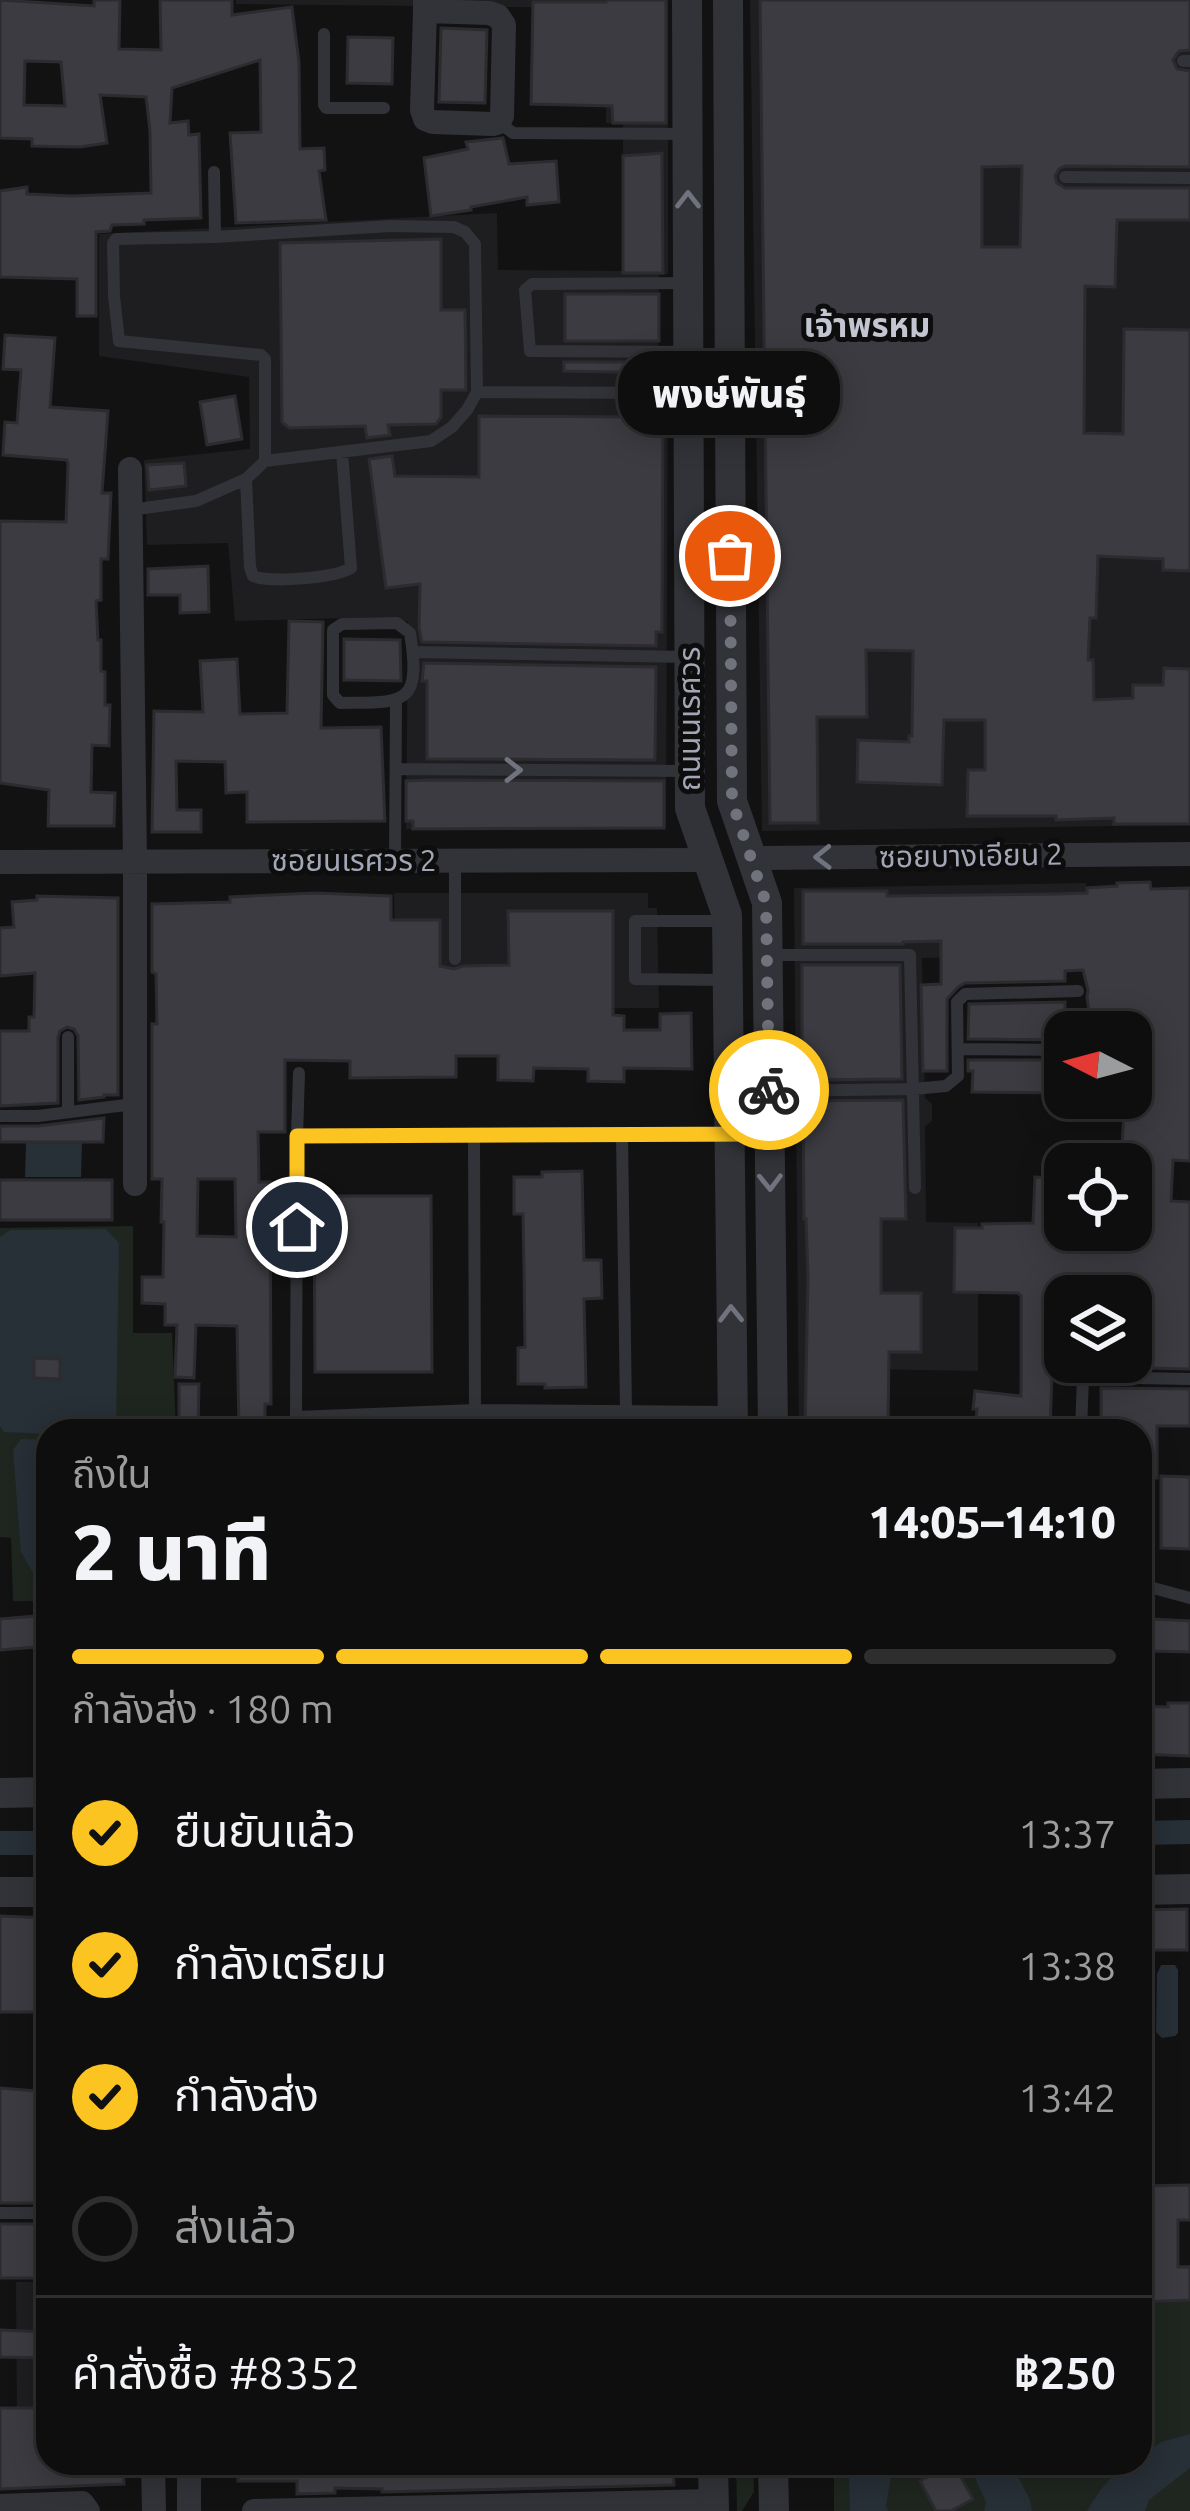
<!DOCTYPE html>
<html lang="th">
<head>
<meta charset="utf-8">
<style>
	:root { --surface:#0e0e0e; --page:#1c1c1c; --text:#f1f3f6; --muted:#9b9c9e; --line:#2e2e2e; --accent:#fcc421 }
	body { margin:0; font-family:Ubuntu,"Noto Sans Thai",sans-serif; background:var(--page); color:var(--text); height:100vh; display:flex; flex-direction:column; font-size:45px; white-space:nowrap }
	* { box-sizing:border-box; margin:0 }
	p { font-size:39px; color:var(--muted) }
	.icon { flex:none; width:66px; height:66px; fill:none; stroke:currentColor; stroke-width:2; stroke-linecap:round; stroke-linejoin:round }
	.map { position:relative; flex:1; overflow:hidden }
	.side { position:absolute; left:36px; top:1419px; width:1116px; height:1056px; display:flex; flex-direction:column; background:var(--surface); border-radius:36px; box-shadow:0 6px 30px #0003,0 0 0 3px var(--line) }
	.side>* { flex:none }
	.needle { width:78px; rotate:276deg }
	.tools { position:absolute; left:1044px; top:1011px; display:grid; gap:24px }
	.tools a { display:grid; place-items:center; width:108px; height:108px; border-radius:24px; background:var(--surface); box-shadow:0 6px 30px #0003,0 0 0 3px var(--line); font-size:60px }
	.pin { position:absolute; display:grid; place-items:center; width:102px; height:102px; color:#fff; margin:-51px; border:6px solid #fff; border-radius:50%; box-shadow:0 3px 12px #0007 }
	.courier { position:absolute; display:grid; place-items:center; width:120px; height:120px; margin:-60px; border:9px solid #fcc421; border-radius:50%; background:#fff; color:#222; box-shadow:0 3px 15px #0007 }
	.bubble { position:absolute; height:84px; border-radius:36px; background:var(--surface); box-shadow:0 6px 30px #0003,0 0 0 3px var(--line); font-size:39px; font-weight:800; line-height:84px; text-align:center }
	.head em { font-style:normal; font-weight:800 }
	.head div { display:flex; flex-direction:column-reverse }
	.head { display:flex; align-items:center; justify-content:space-between; height:204px; padding:0 36px }
	h1 { font-size:78px; font-weight:800; line-height:90px }
	.bar { display:grid; grid-template-columns:repeat(4,1fr); gap:18px 12px; align-content:center; height:144px; padding:0 36px }
	.bar i { height:15px; border-radius:9px; background:var(--line) }
	.bar .active { background:var(--accent) }
	.bar p { grid-column:span 4 }
	.line { display:flex; align-items:center; gap:30px; padding:0 36px; border-top:3px solid var(--line) }
	.line div { flex:1 }
	ol { padding:0 36px; list-style:none }
	li { display:flex; align-items:center; gap:36px; height:132px }
	li p { margin-inline-start:auto }
	li .icon { padding:12px; border-radius:50%; background:var(--accent); color:#111; stroke-width:4 }
	li:last-child { color:var(--muted) }
	li i { width:66px; height:66px; border:6px solid var(--line); border-radius:50% }
	.map>svg:first-child { display:block }
	.built { fill:#1e1e20 }
	.green { fill:#1e261f }
	.water { fill:#272f37 }
	.lines { fill:none; stroke-linecap:round; stroke-linejoin:round }
	.canal { stroke:#272f37; stroke-width:24 }
	.building { fill:#3c3b41; stroke:#2c2b2f; stroke-width:3; fill-rule:evenodd }
	.service { stroke:#323338; stroke-width:12 }
	.minor { stroke:#323338; stroke-width:24 }
	.tertiary { stroke:#323338; stroke-width:30 }
	.oneway { stroke:#70727d }
	.done { stroke:#70727c; stroke-width:12; stroke-dasharray:0 21.6 }
	.route { stroke:#fcc421; stroke-width:15 }
	.labels { text-anchor:middle; stroke-width:10; stroke-linejoin:round; paint-order:stroke }
	.street-label { font-size:30px; fill:#a2a6b5; stroke:#0d0d0e }
	.neighbourhood-label { font-size:33px; font-weight:bold; fill:#c3c6d1; stroke:#0d0d0e }
</style>
</head>
<body>
<div class="map">
<svg width="1190" height="2511" viewBox="0 0 1190 2511">
	<rect width="100%" height="100%" fill="#121213"/>
	<path class="built" d="M236,0H668V274L659,275L658,362L668,363L666,828L406,829L408,622L385,617L235,621L228,543L147,545L144,460L250,449L249,377L99,356V234L497,213L498,270L623,271V124L606,123V8L236,4Z
		M750,0H1190V825L762,831Z
		M1086,883L1089,956L922,958L925,1098L932,1104V1121L925,1126L926,1222L978,1223V1371L862,1369L861,1431H799L794,888Z
		M394,893H648V908H657L659,1008L396,1009Z
		M16,2282H48V2432L17,2433Z"/>
	<path class="green" d="M133,1226V1333H172L176,1431H48V1601H13L11,1538L0,1537V1228Z
		M1190,2265V2511H834V2463H1140V2266Z
		M736,2463H753L754,2492L742,2511H737Z"/>
	<path class="water" d="M26,1142L82,1143L81,1177H25Z
		M106,1229L119,1243L116,1429L48,1431V1434L4,1432L0,1426V1237L10,1230Z
		M21,1439L48,1440V1572L32,1571L21,1552L13,1450Z
		M1161,1965H1175L1178,1970V2033L1175,2036L1162,2038L1156,2032L1157,1974Z
		M1190,2434V2468L1149,2500L1145,2511H1087C1099,2491 1115,2466 1140,2463V2457L1161,2442Z
		M855,2463H895L892,2470L886,2506L888,2511H850L849,2476Z
		M968,2463H1011L1030,2500L1032,2511H984L986,2502Z"/>
	<g class="lines">
		<path class="canal" d="M1140,1833L1190,1832
			M0,1843H48"/>
	</g>
	<path class="building" d="M0,0L94,6V0H120L119,49L161,50L160,0H232V15L292,7L299,62L300,149L324,148L325,170L319,171L326,220L236,223L230,133L261,132L260,60L172,88L170,123L188,121L189,135L199,134L201,218L144,220V224L112,225L110,231L96,232V316H77V279L0,277V191L27,187V194L71,196L151,193L150,131L146,97L100,95L107,143L80,147L32,146V139L0,138ZM25,61L61,62L65,106L24,105Z
		M607,0H666V123H613L612,106L531,104L533,2H606Z
		M760,0H1190V50L1179,51L1173,60L1177,69L1190,71V167L1065,166L1059,169L1055,176L1057,183L1065,188H1190V220H1117L1115,287L1085,286L1084,433L1123,434L1124,329L1190,330V571L1163,570V559L1098,556L1096,618H1090L1088,660H1093L1094,700L1133,698V685H1163L1164,668L1190,669V824H1114V818L1056,820V816H967L968,770H985V720H944L942,785L857,782L858,740L909,742V736H912L913,651L866,650L867,717H817L818,823H770ZM1022,166L1020,247H982V167Z
		M441,28L487,30L485,103L439,102Z
		M348,37L393,38L392,84L347,83Z
		M503,138L509,164L556,161L559,202L527,205V197L471,207V210L431,216L424,158L468,149L466,142Z
		M662,153L663,273H623V156Z
		M441,239V310H465L466,390H441V417L436,424L388,425L390,435L367,438L365,426L289,428L282,422L280,243Z
		M565,294H659V341H565Z
		M5,335L55,338L50,407L108,411L102,493H111L108,559H101V600L96,601L98,640H101V671L105,672V705H110L109,746L92,745L91,792L115,793L114,826H48L49,790L0,783V521L66,522L68,464L67,460L3,455L5,422L17,423L21,370L3,369Z
		M564,362H658V373L564,371Z
		M235,396L242,439L207,445L200,402Z
		M479,416L663,417L662,632H656V646L422,642L419,628L420,584L386,588L369,459L392,456L395,476L479,477Z
		M184,463L186,486L149,490L147,465Z
		M208,566L209,612L180,613V595H148V569Z
		M289,621L323,622L321,728L381,727L385,821L247,822V792L226,793L225,762L176,761L177,810H201V832H152L154,711L203,712L200,661L237,659L240,714L287,713Z
		M344,639L400,640L401,681L344,680Z
		M424,663L656,667L655,760L427,759V681H422Z
		M427,780L664,781V828L413,829V821H406V781Z
		M1150,882L1151,889L1190,888V1161L1173,1160L1171,1201L1190,1202V1369L1101,1367V1362H1131V1356H1139L1141,1301H1131V1296L1057,1297L1055,1353L1065,1354V1373L1052,1372L1050,1431H975L977,1409H973L975,1391L1021,1396V1296L1018,1293L954,1292L955,1228H982V1224L1033,1223L1035,1177L1065,1178V1230L1134,1229L1137,1162L1121,1161L1125,1098H1131V1032H1092L1087,997L1088,990L1083,970L1065,971V981L965,983L958,987L947,999V1071H923L921,985L941,984V941L903,942V944H803V891H887V896L1056,894L1087,893V888L1117,886V883Z
		M315,893L391,896V920H440V966L454,969L463,966L509,965L508,911H613V1015L624,1016V1030H660V1014L691,1013L692,1069L624,1068V1082L588,1081V1069L534,1068L533,1081L498,1080V1056H456V1077L350,1078V1061L285,1060V1132H258L259,1182H270L271,1404H265V1431H239L237,1326L196,1325L194,1378L175,1377L177,1325H165V1304L142,1303V1277H163L164,1222H161L162,1179H152V1024H157L156,974L152,972V904L230,902V897ZM198,1179H235L236,1237L197,1236Z
		M37,896L118,898V1095H104V1097L79,1100L78,1036L74,1029L67,1027L60,1031L58,1037V1103L0,1106V1031H29V1017H34L35,973L0,976V928L14,927L12,902L37,900Z
		M802,965H900L902,1079L802,1080Z
		M1065,1002V1040L968,1039L969,1004Z
		M968,1060H1065V1093L972,1092L973,1071H968Z
		M903,1100L906,1219H881V1293H921V1352H889L888,1428L805,1431L808,1276L806,1219H804L803,1101Z
		M104,1118L103,1142H0V1126H38Z
		M582,1171L584,1260H601L602,1298L584,1299L586,1387L545,1388V1384H518V1348L525,1347L524,1268L523,1214H514V1177H542V1172Z
		M0,1180H112V1220H0Z
		M314,1196H431L432,1372H315Z
		M34,1358L60,1359V1379L34,1378Z
		M179,1384H199L198,1431H179Z
		M1101,1388L1190,1389V1426H1157V1478H1140V1426H1101Z
		M1161,1476L1190,1477V1549L1161,1548Z
		M48,1615V1646L0,1650V1619Z
		M1153,1619L1190,1621V1652L1152,1651Z
		M1168,1703H1190V1756L1140,1754V1706L1168,1707Z
		M1187,1909V1950H1140V1910Z
		M0,1916L48,1918V2012H0Z
		M0,2088L48,2092V2203H0Z
		M1190,2185V2220H1178V2267H1190V2300L1140,2302V2186Z
		M0,2224H48V2278H0Z
		M0,2330L48,2332V2358L0,2357Z
		M0,2408H48V2463H123L124,2484L0,2489Z
		M239,2463H673L674,2485L382,2492V2489L335,2488V2493L297,2494V2481H238Z
		M953,2463L973,2499L951,2511H936L920,2481Z"/>
	<g class="lines">
		<path class="service" d="M324,34V105L326,108H384
			M1183,61H1190
			M499,122L513,133L687,134
			M214,172L215,237
			M1065,177L1190,178
			M689,352L530,351L525,290L532,284L689,283
			M477,392L685,393
			M265,461V359L261,355L119,341L114,296L113,243L116,239L215,237L391,226L454,227L465,232L475,244L477,392L467,410L452,427L431,441L265,461L246,479L250,567L253,576C270,583 335,578 351,568L342,452
			M130,510L196,501L246,479
			M397,623L410,633C422,707 404,702 340,703L333,695V630L342,624Z
			M413,652L688,657
			M396,769L689,771
			M395,860L396,703
			M455,861V959
			M723,921H635V979L727,980
			M767,955H910L915,1188
			M958,1049L1065,1050
			M770,1091L913,1089L946,1086L958,1076L957,1002L965,994L1078,991
			M68,1112V1037
			M0,1116H38L134,1104
			M730,1134L297,1136L296,1417L475,1410L731,1412
			M474,1135L475,1410
			M622,1135L626,1411
			M297,1136L299,1073
			M1081,1431L1083,1377L1190,1379
			M1153,1588L1190,1598
			M0,2213H48"/>
		<path class="minor" d="M425,11L489,13L498,16L504,25L502,116L499,122L493,124L433,122L425,119L422,110L425,11V0
			M130,469L135,862V1184
			M751,858L1190,854
			M0,862L708,860
			M153,2463L154,2511
			M189,2463V2511
			M0,2506L82,2503L88,2511
			M254,2511L713,2501"/>
		<path class="tertiary" d="M687,0L690,808L727,915L733,1431
			M728,0L732,801L767,903L773,1431
			M1140,1784L1190,1783
			M0,1793L48,1792
			M1140,1890L1190,1889
			M0,1892H48
			M713,2463L714,2511
			M773,2463L774,2511"/>
	</g>
	<defs><path id="oneway-chevron" d="M-2-3.5L2.5 0L-2 3.5" fill="none" stroke-width="1.6" stroke-linecap="round" stroke-linejoin="round" transform="scale(3)"/></defs>
	<g class="oneway">
		<use href="#oneway-chevron" transform="translate(688 200) rotate(-90)"/>
		<use href="#oneway-chevron" transform="translate(513 770)"/>
		<use href="#oneway-chevron" transform="translate(823 857) rotate(179)"/>
		<use href="#oneway-chevron" transform="translate(770 1182) rotate(89)"/>
		<use href="#oneway-chevron" transform="translate(731 1314) rotate(-91)"/>
	</g>
	<g class="lines">
		<path class="done" d="M730,556L732,801L766,903L769,1090"/>
		<path class="route" d="M297,1227V1136L769,1134V1090"/>
	</g>
	<g class="labels">
		<g class="street-label">
			<text transform="translate(690 719) rotate(-90)" y="10">ถนนนเรศวร</text>
			<text transform="translate(971 856) rotate(-1)" y="10">ซอยบางเอียน 2</text>
			<text x="354" y="871">ซอยนเรศวร 2</text>
		</g>
		<g class="neighbourhood-label">
			<text x="867" y="337">เจ้าพรหม</text>
		</g>
	</g>
</svg>
<div class="tools">
<a><svg class="needle" viewBox="-14 -14 28 28"><path d="M0-13l5 13h-10z" fill="#e53935"/><path d="M0 13l5-13h-10z" fill="#9b9c9e"/></svg></a>
<a><svg class="icon" aria-label="locate" viewBox="0 0 24 24"><circle cx="12" cy="12" r="6"/><path d="M12 2v4M12 18v4M2 12h4M18 12h4"/></svg></a>
<a><svg class="icon" aria-label="layers" viewBox="0 0 24 24"><path d="M12 4l9 5-9 5-9-5zM3 14l9 5 9-5"/></svg></a>
</div>
<div class="pin" style="left:730px;top:556px;background:#ea580c"><svg class="icon" aria-label="bag" viewBox="0 0 24 24"><path d="M5 8h14l-1 12H6zM9 8a3 3 0 0 1 6 0"/></svg></div>
<div class="pin" style="left:297px;top:1227px;background:#1f2937"><svg class="icon" aria-label="home" viewBox="0 0 24 24"><path d="M3 11l9-7 9 7M6 9v11h12V9"/></svg></div>
<div class="courier" style="left:769px;top:1090px"><svg class="icon" aria-label="bike" viewBox="0 0 24 24"><circle cx="6" cy="16" r="4"/><circle cx="18" cy="16" r="4"/><path d="M6 16l4-8h5l3 8M10 8l3 8H6M13 5h3"/></svg></div>
<div class="bubble" style="left:618px;top:351px;width:222px">พงษ์พันธุ์</div>
<section class="side">
<div class="head"><div><h1>2 นาที</h1><p>ถึงใน</p></div><em>14:05–14:10</em></div>
<div class="bar"><i class="active"></i><i class="active"></i><i class="active"></i><i></i><p>กำลังส่ง · 180 m</p></div>
<ol>
<li><svg class="icon" aria-label="check" viewBox="0 0 24 24"><path d="M5 12l5 5 9-10"/></svg>ยืนยันแล้ว<p>13:37</p></li>
<li><svg class="icon" aria-label="check" viewBox="0 0 24 24"><path d="M5 12l5 5 9-10"/></svg>กำลังเตรียม<p>13:38</p></li>
<li><svg class="icon" aria-label="check" viewBox="0 0 24 24"><path d="M5 12l5 5 9-10"/></svg>กำลังส่ง<p>13:42</p></li>
<li><i></i>ส่งแล้ว</li>
</ol>
<div class="line" style="height:156px"><div>คำสั่งซื้อ #8352</div><b>฿250</b></div>
</section>
</div>
</body>
</html>
